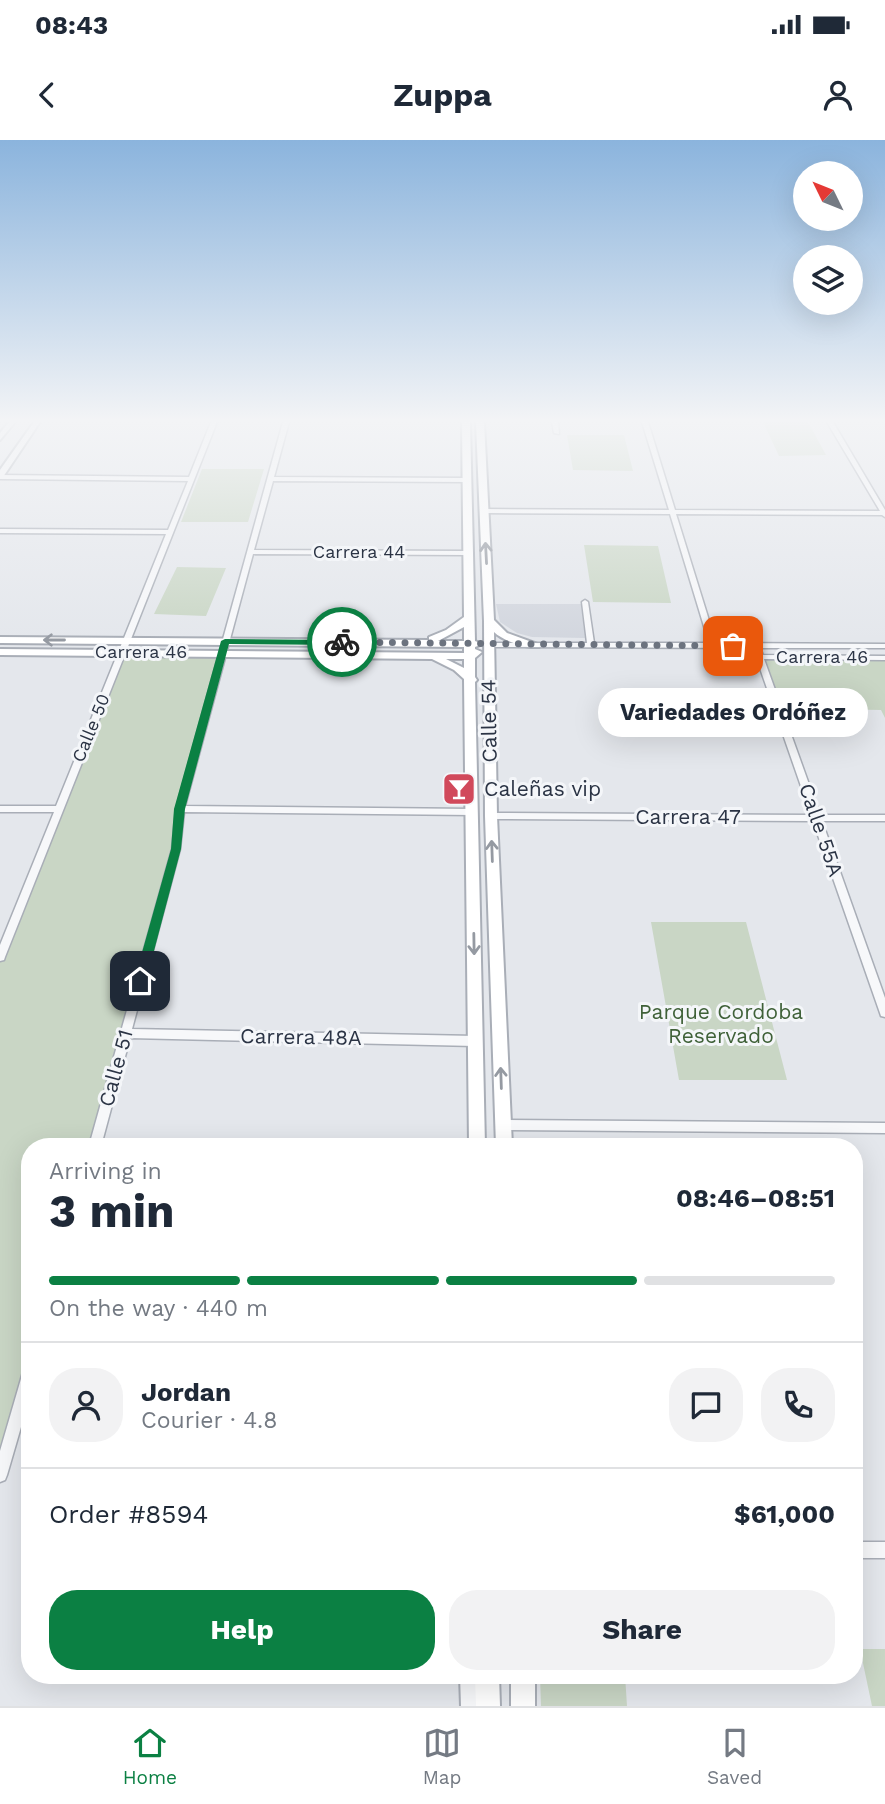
<!DOCTYPE html>
<html lang="en">
<head>
<meta charset="utf-8">
<style>
	:root { --surface:#fff; --page:#f2f2f3; --text:#1f2937; --muted:#747a83; --line:#e0e1e3; --accent:#0b8043 }
	body { margin:0; font-family:"Work Sans",sans-serif; background:var(--page); color:var(--text); height:100vh; display:flex; flex-direction:column; font-size:26px; white-space:nowrap }
	* { box-sizing:border-box; margin:0 }
	p { font-size:23px; color:var(--muted) }
	.icon { flex:none; width:38px; height:38px; fill:none; stroke:currentColor; stroke-width:2; stroke-linecap:round; stroke-linejoin:round }
	.map { position:relative; flex:1; overflow:hidden }
	.details { position:absolute; left:21px; top:998px; width:842px; height:546px; display:flex; flex-direction:column; background:var(--surface); border-radius:28px; box-shadow:0 7px 28px #0002 }
	.details>* { flex:none }
	.needle { width:46px; rotate:313deg }
	.fabs { position:absolute; left:793px; top:21px; display:grid; gap:14px }
	.fabs a { display:grid; place-items:center; width:70px; height:70px; border-radius:50%; background:var(--surface); box-shadow:0 7px 28px #0002; font-size:35px }
	.pin { position:absolute; display:grid; place-items:center; width:60px; height:60px; color:#fff; margin:-30px; border-radius:14px; box-shadow:0 4px 10px #0006 }
	.courier { position:absolute; display:grid; place-items:center; width:70px; height:70px; margin:-35px; border:5px solid #0b8043; border-radius:50%; background:#fff; color:#222; box-shadow:0 2px 9px #0007 }
	.bubble { position:absolute; height:49px; border-radius:24px; background:var(--surface); box-shadow:0 7px 28px #0002; font-size:23px; font-weight:700; line-height:49px; text-align:center }
	.headline em { font-style:normal; font-weight:700 }
	.headline div { display:flex; flex-direction:column-reverse }
	.headline { display:flex; align-items:center; justify-content:space-between; height:119px; padding:0 28px }
	h1 { font-size:46px; font-weight:700; line-height:52px }
	.bar { display:grid; grid-template-columns:repeat(4,1fr); gap:10px 7px; align-content:center; height:84px; padding:0 28px }
	.bar i { height:9px; border-radius:5px; background:var(--line) }
	.bar .current { background:var(--accent) }
	.bar p { grid-column:span 4 }
	.line { display:flex; align-items:center; gap:18px; padding:0 28px; border-top:2px solid var(--line) }
	.line div { flex:1 }
	.round { display:grid; place-items:center; flex:none; width:74px; height:74px; border-radius:28px; background:var(--page) }
	.action { display:flex; gap:14px; margin-top:auto; padding:14px 28px }
	.action a { flex:1; height:80px; border-radius:28px; background:var(--accent); color:#fff; font-size:28px; font-weight:700; line-height:80px; text-align:center }
	.action a+a { background:var(--page); color:var(--text) }
	.status { display:flex; justify-content:space-between; align-items:center; height:49px; padding:0 35px; background:var(--surface); direction:ltr }
	.status svg { height:19px; fill:currentColor }
	header { display:flex; justify-content:space-between; align-items:center; height:91px; padding:0 28px; background:var(--surface); font-size:32px; font-weight:700 }
	.tabs { display:flex; justify-content:space-around; align-items:center; height:98px; border-top:2px solid var(--line); background:var(--surface); font-size:19px; color:var(--muted) }
	.tabs a { display:grid; justify-items:center; gap:4px }
	.tabs .current { color:var(--accent) }
	.map>svg:first-child { display:block }
	.built { fill:#d2d6de }
	.green { fill:#c9d6c5 }
	.lines { fill:none; stroke-linecap:round; stroke-linejoin:round }
	.minor-casing { stroke:#a9aeb7; stroke-width:3 }
	.tertiary-casing { stroke:#a9aeb7; stroke-width:4 }
	.secondary-casing { stroke:#a9aeb7; stroke-width:4 }
	.minor { fill:#f7f8fa; fill-rule:evenodd }
	.tertiary { fill:#f7f8fa; fill-rule:evenodd }
	.secondary { fill:#fff; fill-rule:evenodd }
	.oneway { stroke:#959aa2 }
	.route { fill:#0b8043 }
	.done { stroke:#6c737f; stroke-width:7; stroke-dasharray:0 12.6 }
	.labels { text-anchor:middle; stroke-width:6; stroke-linejoin:round; paint-order:stroke }
	.far-street-label { font-size:18px; fill:#2b3445; stroke:#f4f6f9 }
	.street-label { font-size:21px; fill:#2b3445; stroke:#f4f6f9 }
	.poi-label { font-size:21px; fill:#2b3445; stroke:#f4f6f9; text-anchor:start }
	.park-label { font-size:21px; fill:#3f6138; stroke:#f4f6f9 }
</style>
</head>
<body>
<div class="status"><b>08:43</b><svg viewBox="0 0 49 12"><path d="M0 12V9h3v3zM5 12V6h3v6zM10 12V3h3v9zM15 12V0h3v12zM26 1h20v11H26zM47 4h2v5h-2z"/></svg></div>
<header><svg class="icon" aria-label="back" viewBox="0 0 24 24"><path d="M15 5l-7 7 7 7"/></svg>Zuppa<svg class="icon" aria-label="person" viewBox="0 0 24 24"><circle cx="12" cy="8" r="4"/><path d="M4 21q1-7 8-7t8 7"/></svg></header>
<div class="map">
<svg width="885" height="1566" viewBox="0 0 885 1566">
	<rect width="100%" height="100%" fill="#e4e7ec"/>
	<path class="built" d="M496,464H581L585,498L532,497L517,493L500,482Z"/>
	<path class="green" d="M763,282H808L826,315L779,316Z
		M567,295H624L633,331L573,330Z
		M202,329H264L248,382H181Z
		M584,405L658,406L671,463L593,462Z
		M177,427L226,428L206,476L154,474Z
		M120,516H221L180,669L176,709L95,1006H30V1232L0,1335V817Z
		M760,517L885,518V578L881,570L778,568Z
		M651,782H746L787,940H679Z
		M860,1509H885V1566H872Z
		M540,1535H625L627,1566H541Z"/>
	<g class="lines">
		<defs>
			<path id="minor" d="M211,282H217L5,817L4,820L0,821V805L54,672H0V666H56L166,394L0,393V389L168,390L188,341L0,339V335L189,337Z
				M283,282H289L274,337L467,338L470,340L467,342L273,341L254,410L468,411L471,413L468,415L253,414L185,666L473,669L477,672L473,675L184,672L180,709L132,889L475,896L479,898L480,901L479,904L475,906L130,898L101,1006H89L172,709L176,669Z
				M552,282H558L559,294L554,293Z
				M642,282H648L675,370L880,371L827,282H833L885,370V377L882,375L676,374L716,503L885,504V508H760L763,515L885,516V520L764,519L820,675H885V681H822L885,858V877L881,876L880,873L813,681L491,679L487,676L491,673L811,675L753,508L488,507L484,505L488,503H587L582,462L585,460L588,462L594,503H709L670,374L484,373L481,371L484,369L669,370Z
				M503,980L885,983V993L503,990L499,989L497,985L499,981Z
				M30,1225V1256L7,1335L5,1340L0,1342V1311L23,1232L25,1227Z
				M854,1402H885V1418H854Z"/>
			<path id="tertiary" d="M9,282H15L0,300V293Z
				M34,282H40L3,337H0V330Z
				M460,1535H480L481,1566H461Z"/>
			<path id="secondary" d="M462,282H470L475,501L483,504L475,507V509L482,512L475,518V537L477,540L475,542L485,1006H469L464,539L454,530L432,519L0,515V509L464,513V507L0,503V497L429,500V497L446,490L464,477ZM464,487V501H438ZM446,519H464V528Z
				M476,282H484L494,480L507,493L540,505L539,507C526,508 503,501 494,492L497,676L512,1006H496L485,676L484,481Z
				M475,1535H499L500,1566H476Z
				M511,1535H535V1566H511Z"/>
		</defs>
		<use href="#minor" class="minor-casing"/>
		<use href="#tertiary" class="tertiary-casing"/>
		<use href="#secondary" class="secondary-casing"/>
		<use href="#minor" class="minor"/>
		<use href="#tertiary" class="tertiary"/>
		<use href="#secondary" class="secondary"/>
	</g>
	<defs><path id="oneway-shaft" d="M-6 0H5M1.5-3L5.5 0L1.5 3" fill="none" stroke-width="1.6" stroke-linecap="round" stroke-linejoin="round" transform="scale(1.75)"/></defs>
	<g class="oneway">
		<use href="#oneway-shaft" transform="translate(486 413) rotate(-93)"/>
		<use href="#oneway-shaft" transform="translate(54 500) rotate(-180)"/>
		<use href="#oneway-shaft" transform="translate(492 711) rotate(-92)"/>
		<use href="#oneway-shaft" transform="translate(474 804) rotate(89)"/>
		<use href="#oneway-shaft" transform="translate(501 938) rotate(-92)"/>
	</g>
	<linearGradient id="sky" x2="0" y2="1"><stop stop-color="#8bb4dd"/><stop offset="0.56" stop-color="#f3f4f6"/><stop offset="1" stop-color="#f3f4f6" stop-opacity="0"/></linearGradient>
	<rect width="885" height="501" fill="url(#sky)"/>
	<path class="route" d="M225,499L342,500L347,502L342,505L229,504L185,669L181,709L146,841L140,846L134,841L171,709L174,669L221,501Z"/>
	<g class="lines">
		<path class="done" d="M342,502L733,506"/>
	</g>
	<defs>
		<symbol id="bar-square" viewBox="-11 -11 22 22"><rect x="-9" y="-9" width="18" height="18" rx="4" fill="#d1495b" stroke="#f4f6f9"/><path d="M-6-5H6L.8 .8V4.5H3.5V6h-7V4.5H-.8V.8Z" fill="#fff"/></symbol>
	</defs>
	<g fill-rule="evenodd">
		<use href="#bar-square" x="440" y="630" width="38" height="38"/>
	</g>
	<g class="labels">
		<g class="far-street-label">
			<text x="359" y="418">Carrera 44</text>
			<text x="141" y="518">Carrera 46</text>
			<text x="822" y="523">Carrera 46</text>
			<text transform="translate(91 588) rotate(-68)" y="6">Calle 50</text>
		</g>
		<g class="street-label">
			<text transform="translate(489 581) rotate(-91)" y="7">Calle 54</text>
			<text x="688" y="684">Carrera 47</text>
			<text transform="translate(821 690) rotate(71)" y="7">Calle 55A</text>
			<text transform="translate(301 897) rotate(1)" y="7">Carrera 48A</text>
			<text transform="translate(116 928) rotate(-75)" y="7">Calle 51</text>
		</g>
		<g class="poi-label">
			<text x="484" y="656">Caleñas vip</text>
		</g>
		<g class="park-label">
			<text x="721" y="879">Parque Cordoba<tspan x="721" dy="24">Reservado</tspan></text>
		</g>
	</g>
</svg>
<div class="fabs">
<a><svg class="needle" viewBox="-14 -14 28 28"><path d="M0-13l5 13h-10z" fill="#e53935"/><path d="M0 13l5-13h-10z" fill="#747a83"/></svg></a>
<a><svg class="icon" aria-label="layers" viewBox="0 0 24 24"><path d="M12 4l9 5-9 5-9-5zM3 14l9 5 9-5"/></svg></a>
</div>
<div class="pin" style="left:733px;top:506px;background:#ea580c"><svg class="icon" aria-label="bag" viewBox="0 0 24 24"><path d="M5 8h14l-1 12H6zM9 8a3 3 0 0 1 6 0"/></svg></div>
<div class="pin" style="left:140px;top:841px;background:#1f2937"><svg class="icon" aria-label="home" viewBox="0 0 24 24"><path d="M3 11l9-7 9 7M6 9v11h12V9"/></svg></div>
<div class="courier" style="left:342px;top:502px"><svg class="icon" aria-label="bike" viewBox="0 0 24 24"><circle cx="6" cy="16" r="4"/><circle cx="18" cy="16" r="4"/><path d="M6 16l4-8h5l3 8M10 8l3 8H6M13 5h3"/></svg></div>
<div class="bubble" style="left:598px;top:548px;width:270px">Variedades Ordóñez</div>
<section class="details">
<div class="headline"><div><h1>3 min</h1><p>Arriving in</p></div><em>08:46–08:51</em></div>
<div class="bar"><i class="current"></i><i class="current"></i><i class="current"></i><i></i><p>On the way · 440 m</p></div>
<div class="line" style="height:126px"><a class="round"><svg class="icon" aria-label="person" viewBox="0 0 24 24"><circle cx="12" cy="8" r="4"/><path d="M4 21q1-7 8-7t8 7"/></svg></a><div><b>Jordan</b><p>Courier · 4.8</p></div><a class="round"><svg class="icon" aria-label="chat" viewBox="0 0 24 24"><path d="M4 5h16v11H9l-5 4z"/></svg></a><a class="round"><svg class="icon" aria-label="phone" viewBox="0 0 24 24"><path d="M5 4h4l2 5-3 2q2 4 5 5l2-3 5 2v4C11 20 4 13 5 4z"/></svg></a></div>
<div class="line" style="height:91px"><div>Order #8594</div><b>$61,000</b></div>
<div class="action"><a>Help</a><a>Share</a></div>
</section>
</div>
<nav class="tabs">
<a class="current"><svg class="icon" aria-label="home" viewBox="0 0 24 24"><path d="M3 11l9-7 9 7M6 9v11h12V9"/></svg>Home</a>
<a><svg class="icon" aria-label="map" viewBox="0 0 24 24"><path d="M3 6l6-2 6 2 6-2v14l-6 2-6-2-6 2zM9 4v14M15 6v14"/></svg>Map</a>
<a><svg class="icon" aria-label="saved" viewBox="0 0 24 24"><path d="M7 4h10v16l-5-4-5 4z"/></svg>Saved</a>
</nav>
</body>
</html>
